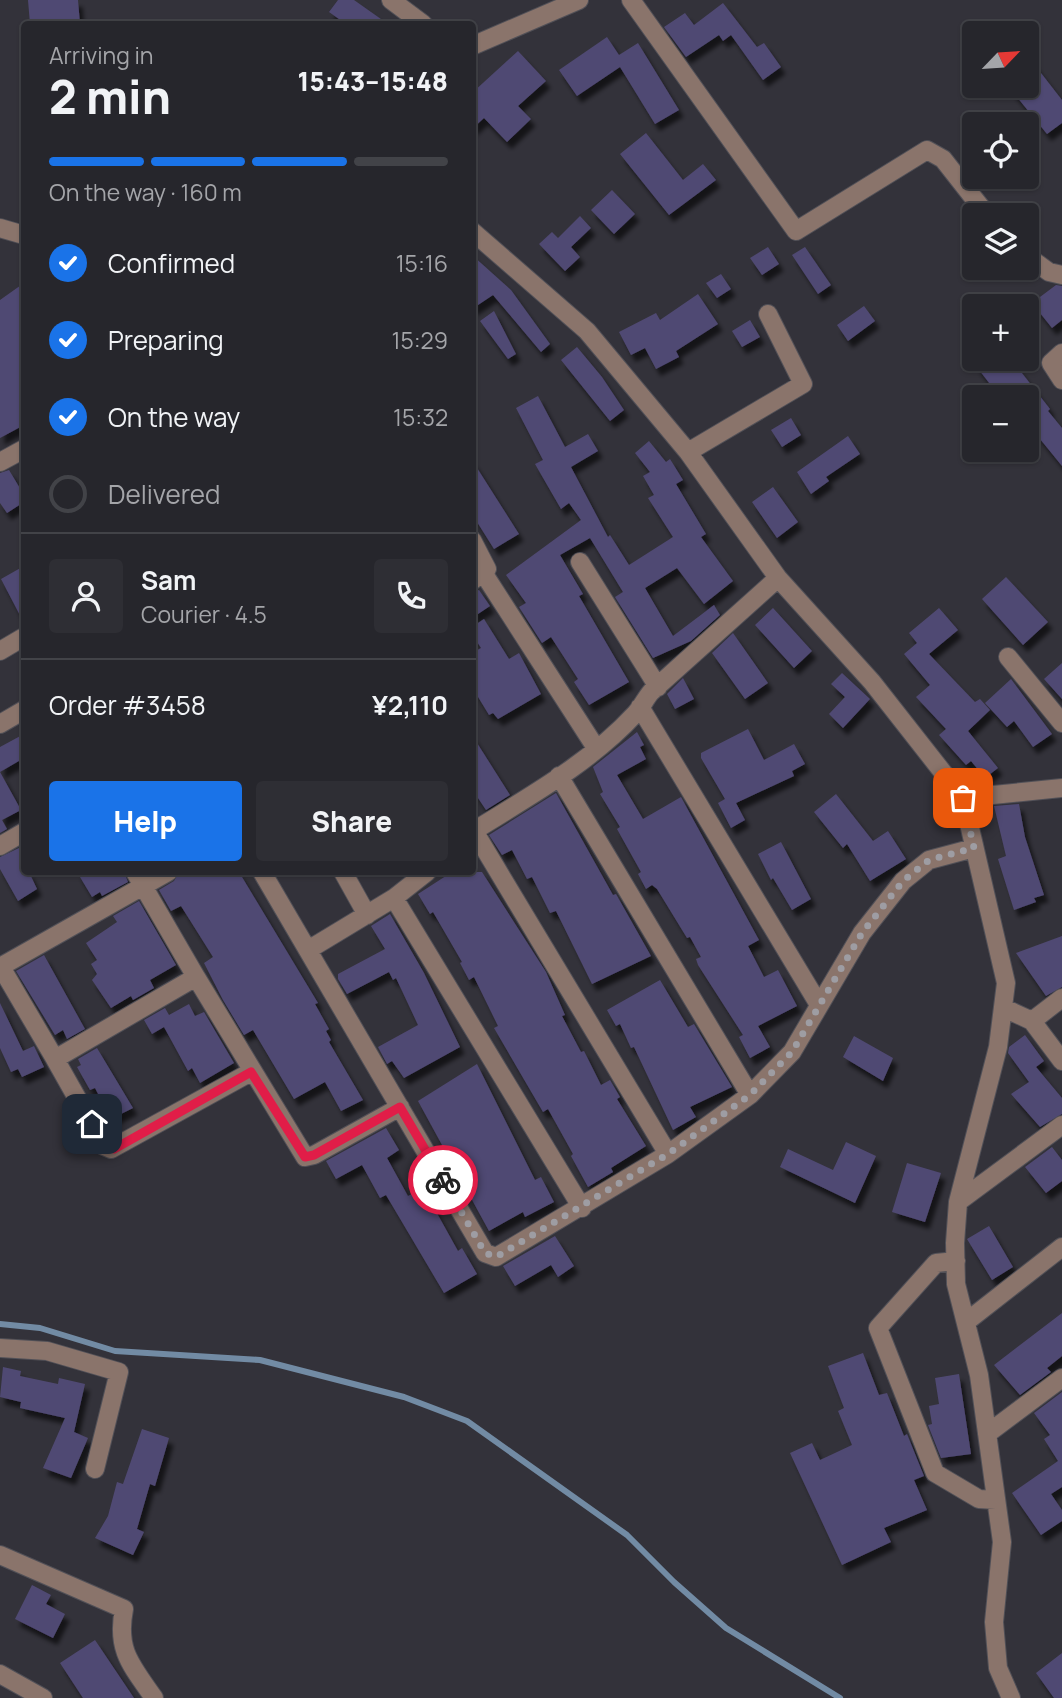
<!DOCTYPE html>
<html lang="en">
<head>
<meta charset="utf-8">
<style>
	:root { --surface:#26262c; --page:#2e2e34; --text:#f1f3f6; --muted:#a4a5a9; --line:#424348; --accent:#1a73e8 }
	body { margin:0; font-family:Manrope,sans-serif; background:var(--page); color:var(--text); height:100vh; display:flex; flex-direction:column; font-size:26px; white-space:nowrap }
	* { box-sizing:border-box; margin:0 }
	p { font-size:23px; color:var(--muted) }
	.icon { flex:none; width:38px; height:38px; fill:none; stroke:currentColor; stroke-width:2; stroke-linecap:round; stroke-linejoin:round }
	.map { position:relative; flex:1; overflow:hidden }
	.details { position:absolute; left:21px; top:21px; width:455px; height:854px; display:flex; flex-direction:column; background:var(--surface); border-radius:7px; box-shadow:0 2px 5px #0004,0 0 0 2px var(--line) }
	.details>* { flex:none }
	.needle { width:46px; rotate:65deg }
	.tools { position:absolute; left:962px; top:21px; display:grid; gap:14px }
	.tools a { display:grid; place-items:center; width:77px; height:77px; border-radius:7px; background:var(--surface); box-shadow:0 2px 5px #0004,0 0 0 2px var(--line); font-size:35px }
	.pin { position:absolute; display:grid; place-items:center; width:60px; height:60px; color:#fff; margin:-30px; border-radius:14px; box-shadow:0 4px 10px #0006 }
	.courier { position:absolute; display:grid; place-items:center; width:70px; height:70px; margin:-35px; border:5px solid #e11d48; border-radius:50%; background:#fff; color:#222; box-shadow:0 2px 9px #0007 }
	.overview em { font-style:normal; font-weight:800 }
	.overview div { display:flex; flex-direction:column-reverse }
	.overview { display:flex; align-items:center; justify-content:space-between; height:119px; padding:0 28px }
	h1 { font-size:46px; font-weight:800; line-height:52px }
	.bar { display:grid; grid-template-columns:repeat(4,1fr); gap:10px 7px; align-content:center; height:84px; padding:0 28px }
	.bar i { height:9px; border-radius:5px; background:var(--line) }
	.bar .active { background:var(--accent) }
	.bar p { grid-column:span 4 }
	.line { display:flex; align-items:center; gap:18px; padding:0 28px; border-top:2px solid var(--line) }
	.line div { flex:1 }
	.round { display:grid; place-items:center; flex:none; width:74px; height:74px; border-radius:7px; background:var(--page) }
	ol { padding:0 28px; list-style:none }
	li { display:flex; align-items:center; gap:21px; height:77px }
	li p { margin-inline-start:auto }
	li .icon { padding:7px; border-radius:50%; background:var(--accent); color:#fff; stroke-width:4 }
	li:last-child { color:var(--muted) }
	li i { width:38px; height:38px; border:4px solid var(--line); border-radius:50% }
	.button { display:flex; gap:14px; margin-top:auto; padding:14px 28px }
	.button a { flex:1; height:80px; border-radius:7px; background:var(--accent); color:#fff; font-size:28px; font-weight:800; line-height:80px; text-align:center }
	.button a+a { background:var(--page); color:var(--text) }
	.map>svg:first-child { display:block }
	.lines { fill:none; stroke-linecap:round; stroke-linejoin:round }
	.stream { stroke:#728ba4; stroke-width:6 }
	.building { fill:#504973; filter:url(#shadow) }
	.minor-casing { stroke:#515057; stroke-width:20 }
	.minor { stroke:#8a746b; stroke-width:18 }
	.done { stroke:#9e9da3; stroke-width:7; stroke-dasharray:0 12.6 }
	.route { stroke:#e11d48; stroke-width:9 }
</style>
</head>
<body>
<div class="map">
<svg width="1062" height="1698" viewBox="0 0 1062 1698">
	<defs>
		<filter id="shadow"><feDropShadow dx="4.5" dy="7" stdDeviation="2" flood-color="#0009"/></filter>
	</defs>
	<rect width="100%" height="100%" fill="#33323a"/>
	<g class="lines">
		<path class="stream" d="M0,1324L40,1328L115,1351L260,1360L404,1397L467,1421L627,1535L674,1582L726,1628L840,1698"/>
	</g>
	<path class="building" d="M28,0H78L80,24H30Z
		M338,0H354L388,24H346L329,12Z
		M723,3L757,47L764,43L781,67L763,80L731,35L723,41L719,35L686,57L664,27L685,13L694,25Z
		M607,37L619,55L638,43L679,110L655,124L620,67L577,96L559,70Z
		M518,51L546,81L518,106L531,119L507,142L484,118L472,129V93Z
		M1027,55L1062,100V123L1047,134L1008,86H1027Z
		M646,133L683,180L703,164L716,180L669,215L620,154Z
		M612,190L635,214L614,234L591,210Z
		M580,216L591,228L571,247L580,257L565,271L539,244L552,232L558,238Z
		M768,247L779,264L762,275L750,258Z
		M805,247L831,285L818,294L792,255Z
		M472,255L511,290L550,344L541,352L493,295L472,309Z
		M721,274L731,289L717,298L706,283Z
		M24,283V425L0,438V300Z
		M1056,285L1062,286V320L1052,328L1032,303Z
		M698,294L718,324L676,351L679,357L656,369L645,348L631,355L619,332L656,313L660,320Z
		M864,306L875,321L848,341L837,325Z
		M494,311L516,354L508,359L480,321Z
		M750,320L760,337L742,347L732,331Z
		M577,347L602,377L624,410L610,421L561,360Z
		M986,359H1011L1050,409L1048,411L1062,428V466L1027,423V397H1000L976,366Z
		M538,396L565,447L588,434L598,451L571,467L608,537L610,535L629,565L673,537L648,498L654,495L643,476L650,472L635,453L649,441L666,462L670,459L683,480L676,484L706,534L701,537L733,581L704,604L677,568L645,588L673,636L714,605L720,615L691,641L653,658L615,597L623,592L590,538L560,555L583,594L579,596L629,682L589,705L574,682L578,679L551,637L542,643L519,607L526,603L506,575L581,520L569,503L561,509L535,464L543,460L516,408Z
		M791,418L801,435L782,447L771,430Z
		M848,436L860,454L826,477L829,481L811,494L797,472Z
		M472,460L519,534L494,549L472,514Z
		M9,470L24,495V502L7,513L0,503V473Z
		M773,487L798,522L777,538L752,502Z
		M24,566V623L1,579Z
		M1006,577L1048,622L1023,645L982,599Z
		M479,590L490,606L472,618V592Z
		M773,608L812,651L794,668L755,625Z
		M939,608L958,630L929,654L975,702L980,699L990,710L968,731L998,768L985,778L971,761L966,765L939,735L946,729L916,697L930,685L904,654L917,643L909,633Z
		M484,619L509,659L519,653L541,694L498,719L493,713L489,715L472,687V653L481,648L472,634V627Z
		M733,633L768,683L745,699L712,653Z
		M1062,663V699L1044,679Z
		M842,673L870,699L843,728L829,714L845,697L831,684Z
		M683,678L694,699L675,709L667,694Z
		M1011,679L1052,734L1033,747L1014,721L1007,727L985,703Z
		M748,729L764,760L794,744L805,764L792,771L794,776L736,803L745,820L731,828L718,803L725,799L701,758V753Z
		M637,732L644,745L640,747L646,759L617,775L643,819L681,797L759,940L748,946L764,977L778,970L797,1006L758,1026L770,1047L750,1058L739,1037L743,1035L698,965L696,959L701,957L690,937L687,938L657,889L652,885L646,889L638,874L641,872L617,829L620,827L600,794L603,792L593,767Z
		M24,734V758L0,772L21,810L2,820L7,829L0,833V747Z
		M472,735L510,795L486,810L472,789Z
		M556,793L613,895L616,894L651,956L592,984L556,911L550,913L532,877L527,879L512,850L502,855L489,835Z
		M836,794L873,841L888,831L906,859L870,881L847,844L843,848L814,812Z
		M1019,804L1025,837L1044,895L1034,898L1036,902L1014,910L998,859L1006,856L994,806Z
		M781,842L811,899L792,910L773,878L771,880L758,854Z
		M19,848L24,858V872H29L37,889L18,901L0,869V857Z
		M77,872H124L128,882L102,896L100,892L92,897Z
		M179,872H239L318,1003L315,1004L329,1029L326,1031L331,1040L329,1042L363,1100L341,1111L325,1082L294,1099L253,1030L244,1035L223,1000L204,963L213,957L181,906L171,911L159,890L174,881Z
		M452,872H482L546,972L565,1015L562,1016L581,1052L584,1051L601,1085L610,1080L620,1097L617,1099L646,1146L611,1168L613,1172L588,1187L571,1156L573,1154L548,1109L543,1112L494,1028L498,1026L474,977L469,980L460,963L462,962L433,912L430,914L418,894Z
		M139,901L176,965L150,980L154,988L133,1000L131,996L111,1008L92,980L97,974L91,964L97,960L86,943L117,922L113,916Z
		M390,914L424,973L460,1047L404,1078L392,1061L387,1064L378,1047L418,1025L396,978L393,980L389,972L347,994L338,979V974L385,949L371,926Z
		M1062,936V987L1046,996L1016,953Z
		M44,955L85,1029L67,1039L63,1030L55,1035L16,971Z
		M660,980L688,1027L694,1024L732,1087L690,1107L696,1117L673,1130L634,1047L631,1048L620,1024L616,1026L607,1010Z
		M0,1003L23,1051L34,1046L44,1067L22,1077L18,1069L11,1072L0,1048Z
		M189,1004L195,1016L204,1012L234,1063L200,1083L192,1068L188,1071L164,1027L152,1034L144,1020L165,1008L169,1015Z
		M1025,1035L1044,1061L1036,1067L1062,1098V1114L1040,1127L1011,1094L1029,1082L1008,1053L1009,1047Z
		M854,1036L893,1058L883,1081L843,1057Z
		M97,1048L133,1108L111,1119L95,1088L90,1090L77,1067L81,1065L78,1059Z
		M477,1064L535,1180L541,1177L554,1202L525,1217L523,1212L489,1231L418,1101Z
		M386,1128L399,1150L387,1158L408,1196L423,1188L458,1251L462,1248L477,1274L444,1293L386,1195L380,1198L362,1165L336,1179L326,1161Z
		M846,1142L876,1156L855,1203L780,1167L788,1149L833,1170Z
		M1052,1147L1062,1160V1181L1046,1193L1025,1167Z
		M907,1163L941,1173L925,1222L892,1212Z
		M989,1226L1013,1267L992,1280L967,1239Z
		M555,1236L574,1266L558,1277L551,1265L515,1286L503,1266Z
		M1062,1313V1356L1047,1368L1051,1372L1020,1395L994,1365Z
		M863,1353L879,1395L887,1393L904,1436L907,1434L924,1476L914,1480L927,1510L884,1528L891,1542L842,1565L790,1453L812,1443L820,1460L852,1445L838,1411L844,1408L828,1366Z
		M3,1367L21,1371L20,1376L58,1384L59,1378L85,1384L74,1432L88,1438L71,1478L43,1468L65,1418L20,1408L21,1402L0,1397Z
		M959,1374L971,1454L941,1458L928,1425L932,1424L929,1406L939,1404L935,1378Z
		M1062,1392V1487L1051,1494L1062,1510V1521L1041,1535L1012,1493L1058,1461L1044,1439L1050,1435L1034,1413Z
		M142,1429L169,1438L155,1486L150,1484L137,1529L144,1532L133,1555L95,1538L108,1516L117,1482L123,1484Z
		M32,1585L51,1595L46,1604L65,1614L53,1638L15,1619Z
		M95,1640L134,1698H83L60,1663Z
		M1062,1653V1698H1054L1036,1673Z"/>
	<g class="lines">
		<defs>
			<path id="minor" d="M391,0L423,24
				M631,0L796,231L927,150L943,159L987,215
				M472,46L579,0
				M0,228L24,235
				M472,231L587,331L688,452L778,578L872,682L963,798L1006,983L998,1047L958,1202L955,1243L956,1284L979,1375L1002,1542L994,1622L998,1668L1011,1698
				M1027,256L1049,272L1062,275
				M1062,353L1051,363L1062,380
				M688,452L803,384L768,314
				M0,462L24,449
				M472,540L487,569L472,581
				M580,562L658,687
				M484,574L596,748
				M0,651L22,638
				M1008,657L1062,723
				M640,707L818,1003
				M0,724L24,710
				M559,776L750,1095
				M963,798L1062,788
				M474,831L668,1154
				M472,832C528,797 590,763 635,714C642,707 645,699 651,692L778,578
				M0,846L24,832
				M135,872L196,977
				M262,872L485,1253L496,1257L668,1154L750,1095L792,1052L862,933L903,881L929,860L974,848
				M343,872L367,915
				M394,898L582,1208
				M308,950L394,898L427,872
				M0,967L168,872
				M1,967L55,1059
				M1004,1008L1032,1021L1062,1061
				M1032,1021L1062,998
				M251,1072L111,1149L104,1146L55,1059L196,977L305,1157L314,1155L400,1107
				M958,1202L1062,1125
				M956,1261L936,1263L878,1328L935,1473L979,1499L996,1500
				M966,1322L1062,1247
				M0,1348L47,1351L119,1372L95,1469
				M987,1434L1062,1378
				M0,1555L124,1609C116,1650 131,1665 154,1698
				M0,1674L43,1698"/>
		</defs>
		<use href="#minor" class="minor-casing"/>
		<use href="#minor" class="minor"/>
	</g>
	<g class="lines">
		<path class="done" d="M443,1180L485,1253L496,1257L668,1154L750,1095L792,1052L862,933L903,881L929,860L974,848L963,798"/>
		<path class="route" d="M92,1124L104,1146L114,1149L251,1072L305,1157L314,1155L400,1107L443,1180"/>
	</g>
</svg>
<div class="tools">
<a><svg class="needle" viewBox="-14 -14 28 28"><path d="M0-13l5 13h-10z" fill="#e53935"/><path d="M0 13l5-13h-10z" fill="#a4a5a9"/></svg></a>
<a><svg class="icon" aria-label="locate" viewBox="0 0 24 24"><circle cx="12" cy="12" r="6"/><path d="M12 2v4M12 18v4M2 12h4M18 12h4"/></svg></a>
<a><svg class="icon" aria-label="layers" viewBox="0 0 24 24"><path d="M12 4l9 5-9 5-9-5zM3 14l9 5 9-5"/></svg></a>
<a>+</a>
<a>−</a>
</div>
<div class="pin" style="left:963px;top:798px;background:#ea580c"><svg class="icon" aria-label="bag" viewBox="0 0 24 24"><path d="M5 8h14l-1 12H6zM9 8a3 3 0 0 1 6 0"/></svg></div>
<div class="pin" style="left:92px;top:1124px;background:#1f2937"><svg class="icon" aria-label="home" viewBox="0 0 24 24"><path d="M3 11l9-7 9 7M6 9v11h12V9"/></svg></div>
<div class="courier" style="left:443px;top:1180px"><svg class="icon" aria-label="bike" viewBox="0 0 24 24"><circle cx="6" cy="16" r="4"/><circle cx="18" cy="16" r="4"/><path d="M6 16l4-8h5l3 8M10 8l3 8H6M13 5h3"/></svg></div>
<section class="details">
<div class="overview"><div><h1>2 min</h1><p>Arriving in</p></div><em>15:43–15:48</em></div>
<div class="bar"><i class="active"></i><i class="active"></i><i class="active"></i><i></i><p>On the way · 160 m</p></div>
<ol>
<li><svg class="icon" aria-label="check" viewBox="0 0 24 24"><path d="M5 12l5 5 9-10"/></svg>Confirmed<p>15:16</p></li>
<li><svg class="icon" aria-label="check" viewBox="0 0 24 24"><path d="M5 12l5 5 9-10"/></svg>Preparing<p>15:29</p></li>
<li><svg class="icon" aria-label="check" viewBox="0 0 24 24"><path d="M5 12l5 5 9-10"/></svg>On the way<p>15:32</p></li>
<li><i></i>Delivered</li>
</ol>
<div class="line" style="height:126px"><a class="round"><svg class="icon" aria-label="person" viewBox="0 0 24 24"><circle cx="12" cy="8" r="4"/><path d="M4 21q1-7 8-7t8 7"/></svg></a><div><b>Sam</b><p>Courier · 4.5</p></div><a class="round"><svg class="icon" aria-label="phone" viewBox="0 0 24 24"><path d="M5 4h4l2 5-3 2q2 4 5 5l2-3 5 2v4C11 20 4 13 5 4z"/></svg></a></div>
<div class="line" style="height:91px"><div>Order #3458</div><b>¥2,110</b></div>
<div class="button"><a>Help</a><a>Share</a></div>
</section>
</div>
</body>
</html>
